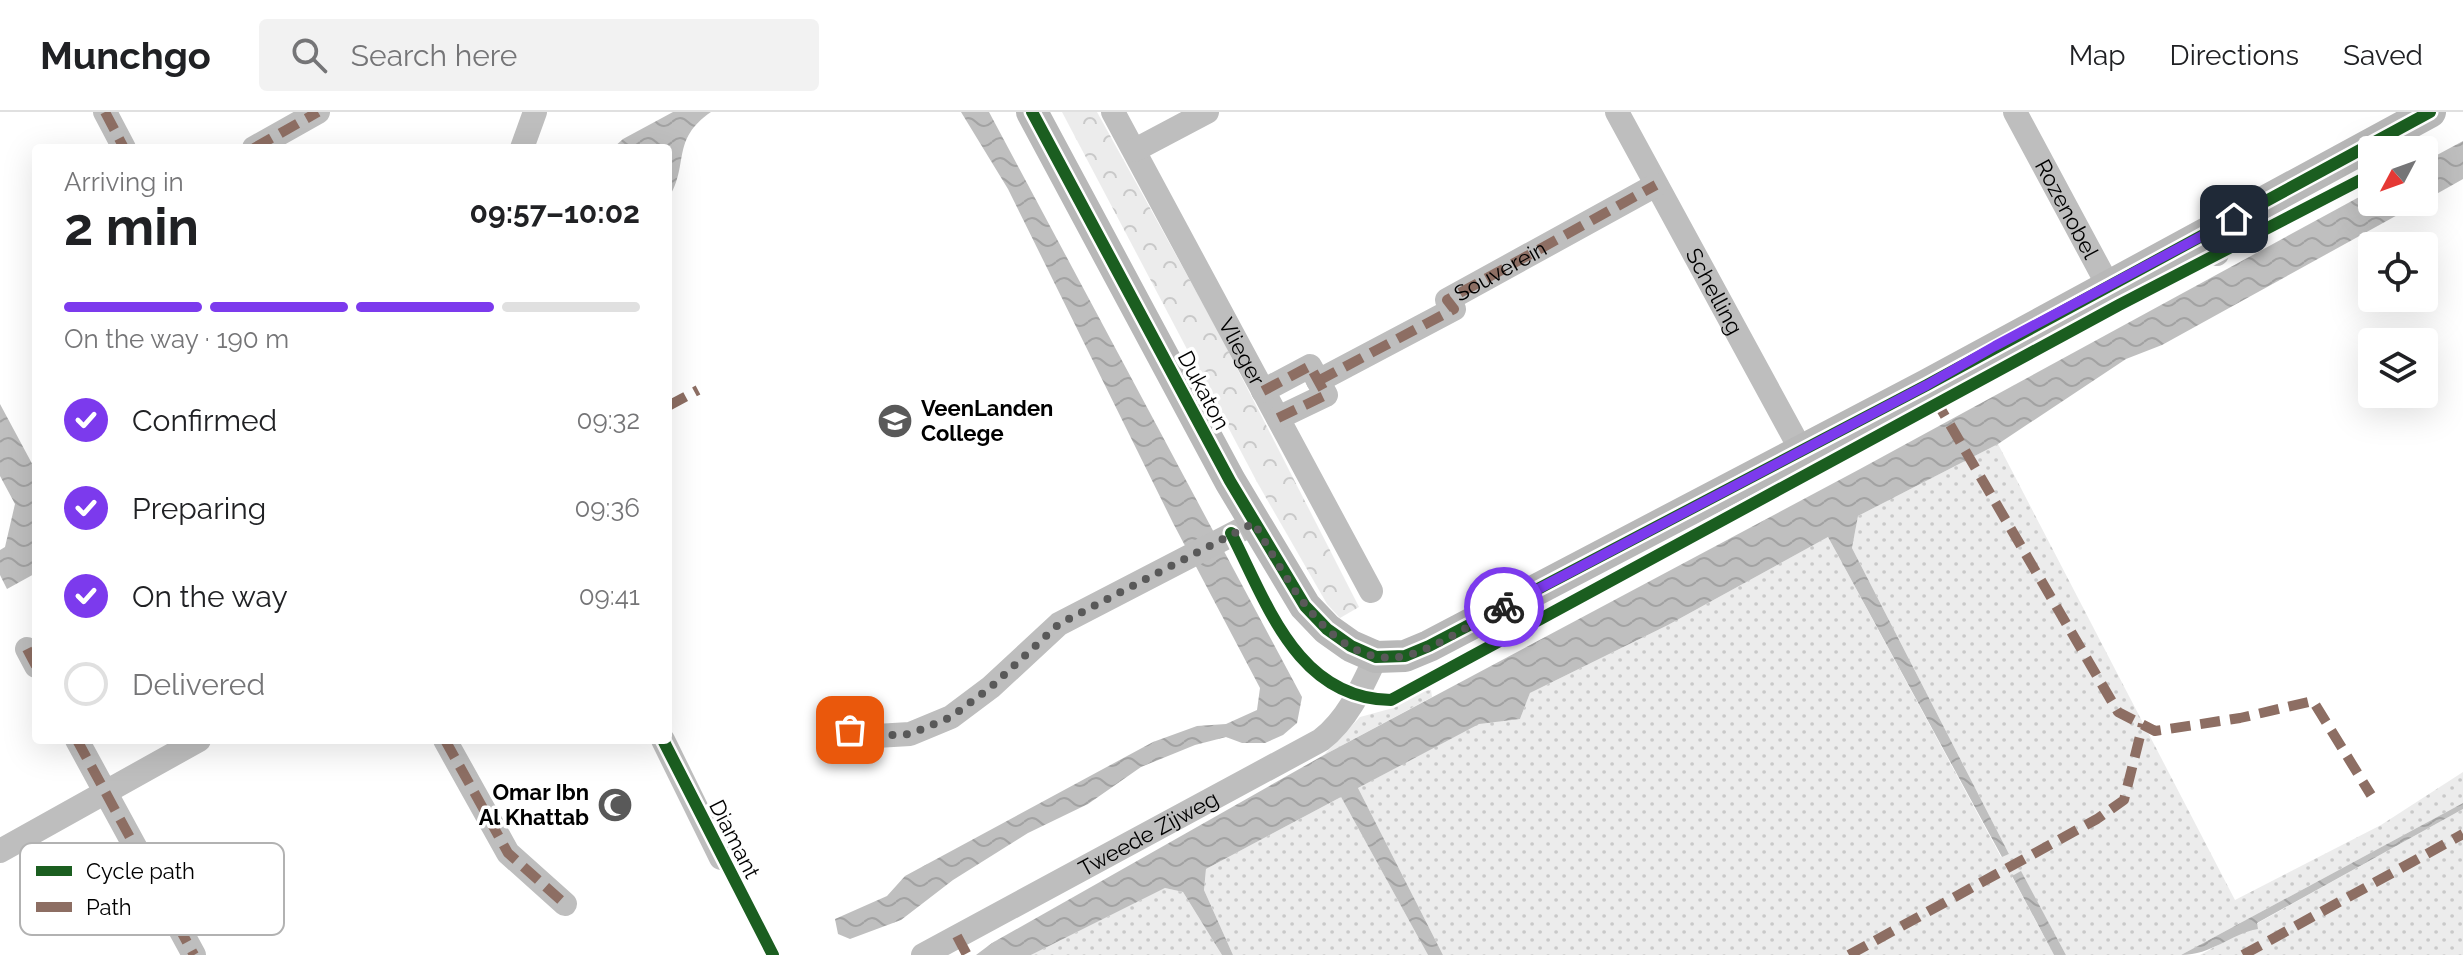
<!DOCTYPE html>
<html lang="en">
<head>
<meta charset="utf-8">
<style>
	:root { --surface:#fff; --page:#f2f2f2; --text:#202124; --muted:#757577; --line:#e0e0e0; --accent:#7c3aed }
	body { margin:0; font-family:Raleway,sans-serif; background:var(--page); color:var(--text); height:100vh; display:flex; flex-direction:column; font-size:30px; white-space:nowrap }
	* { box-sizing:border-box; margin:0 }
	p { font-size:26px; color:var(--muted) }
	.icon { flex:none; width:44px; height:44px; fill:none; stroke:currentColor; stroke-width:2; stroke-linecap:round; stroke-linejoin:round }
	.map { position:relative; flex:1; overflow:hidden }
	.side { position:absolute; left:32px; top:32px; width:640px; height:600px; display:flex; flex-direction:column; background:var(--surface); border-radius:8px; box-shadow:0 8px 32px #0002 }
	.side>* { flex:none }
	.needle { width:52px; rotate:229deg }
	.fabs { position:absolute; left:2358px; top:24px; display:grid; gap:16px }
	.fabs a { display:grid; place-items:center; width:80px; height:80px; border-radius:8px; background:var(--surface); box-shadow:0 8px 32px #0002; font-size:40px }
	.pin { position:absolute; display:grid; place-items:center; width:68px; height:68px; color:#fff; margin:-34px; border-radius:16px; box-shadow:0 4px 12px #0006 }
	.courier { position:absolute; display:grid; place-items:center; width:80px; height:80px; margin:-40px; border:6px solid #7c3aed; border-radius:50%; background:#fff; color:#222; box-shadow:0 2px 10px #0007 }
	.head em { font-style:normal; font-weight:700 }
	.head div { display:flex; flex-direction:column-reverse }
	.head { display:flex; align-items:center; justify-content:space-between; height:136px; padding:0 32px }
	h1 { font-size:52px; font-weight:700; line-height:60px }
	.bar { display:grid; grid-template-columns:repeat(4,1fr); gap:12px 8px; align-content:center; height:96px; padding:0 32px }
	.bar i { height:10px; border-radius:6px; background:var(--line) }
	.bar .active { background:var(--accent) }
	.bar p { grid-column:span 4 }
	ol { padding:0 32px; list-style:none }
	li { display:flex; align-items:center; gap:24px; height:88px }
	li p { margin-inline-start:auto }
	li .icon { padding:8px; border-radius:50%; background:var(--accent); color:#fff; stroke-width:4 }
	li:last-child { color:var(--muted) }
	li i { width:44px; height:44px; border:4px solid var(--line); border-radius:50% }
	header { display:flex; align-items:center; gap:48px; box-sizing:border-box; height:112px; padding:0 40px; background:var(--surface); border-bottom:2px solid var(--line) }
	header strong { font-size:38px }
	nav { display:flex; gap:44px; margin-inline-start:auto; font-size:28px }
	.search { width:560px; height:72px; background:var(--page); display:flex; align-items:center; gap:20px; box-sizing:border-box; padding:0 28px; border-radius:8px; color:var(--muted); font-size:30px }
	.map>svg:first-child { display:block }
	.grass { fill:url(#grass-dots) }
	.forest { fill:url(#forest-crowns) }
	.water { fill:url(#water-waves) }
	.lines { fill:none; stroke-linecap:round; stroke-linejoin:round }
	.street { stroke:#bebebe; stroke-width:24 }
	.secondary { stroke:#b8b8b8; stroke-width:32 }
	.quiet { stroke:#8d6e63; stroke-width:10; stroke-dasharray:20 10; stroke-linecap:butt }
	.cycleway-casing { stroke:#fff; stroke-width:17 }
	.cycleway { stroke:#1b5e20; stroke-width:12 }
	.done { stroke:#595959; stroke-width:8; stroke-dasharray:0 14.4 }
	.route { stroke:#7c3aed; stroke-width:10 }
	.labels { text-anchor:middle; stroke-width:7; stroke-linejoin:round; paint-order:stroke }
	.street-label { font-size:22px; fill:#000; stroke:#fff }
	.poi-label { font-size:22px; font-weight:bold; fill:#000; stroke:#fff; text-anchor:start }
	.key { fill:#fff; stroke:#b2b2b2; stroke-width:2 }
	.key-label { font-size:22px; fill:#000 }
</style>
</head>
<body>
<header>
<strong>Munchgo</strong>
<div class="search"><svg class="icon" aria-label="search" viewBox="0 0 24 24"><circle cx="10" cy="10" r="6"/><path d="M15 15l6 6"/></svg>Search here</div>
<nav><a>Map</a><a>Directions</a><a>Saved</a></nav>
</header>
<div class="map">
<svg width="2463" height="843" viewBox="0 0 2463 843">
	<defs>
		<pattern id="grass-dots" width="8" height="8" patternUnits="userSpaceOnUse" patternTransform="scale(2)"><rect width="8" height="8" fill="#ececec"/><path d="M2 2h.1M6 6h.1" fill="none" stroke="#c9c9c9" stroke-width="1.8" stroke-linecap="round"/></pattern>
		<pattern id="forest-crowns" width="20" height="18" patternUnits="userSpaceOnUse" patternTransform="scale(2)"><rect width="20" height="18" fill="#ececec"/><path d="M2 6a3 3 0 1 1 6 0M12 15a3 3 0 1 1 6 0" fill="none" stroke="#c9c9c9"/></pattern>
		<pattern id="water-waves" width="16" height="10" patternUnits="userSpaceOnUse" patternTransform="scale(2)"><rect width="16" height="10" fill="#bfbfbf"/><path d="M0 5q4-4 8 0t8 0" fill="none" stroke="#a2a2a2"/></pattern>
	</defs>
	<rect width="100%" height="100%" fill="#fff"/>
	<path class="grass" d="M1998,332L2235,788L2381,713L2463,660V691L2181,843H2066L2021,760L2012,765L2054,843H1443L1358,676L1479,611L1520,607L1530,581L1668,513L1828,425L2001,745L2009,742L1852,436L1858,404Z
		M1431,578L1432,585L1324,643L1360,605L1393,596L1416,580Z
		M1341,685L1428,843H1233L1204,778L1206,757Z
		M2463,697V843H2200Z
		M1165,776L1183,780L1222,843H1031Z"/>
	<path class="forest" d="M1062,0H1097L1218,219L1359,495L1340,506L1327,492L1257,370Z"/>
	<path class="water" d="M673,0H711C670,28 690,53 668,87V36H613L623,27Z
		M961,0H989L1302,585L1297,611L1283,623L1265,631H1242L1226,625L1195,633L1141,655L1088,692L1028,721L953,768L901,808L850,827L838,822L835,807L887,784L905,764L1153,630L1197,614L1226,612L1257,598L1260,576L1173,411L1008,77Z
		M2463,29V67L2424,89V50Z
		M2372,78V90H2421L2162,233L2126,247L1998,332L1858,404L1852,436L2009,742L2002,745L1828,425L1668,513L1530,581L1520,607L1479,612L1358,676L1443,843H1428L1341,685L1206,757L1204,778L1233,843H1222L1183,780L1165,776L1031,843H976L992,831L1324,643L1860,357Z
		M0,292L36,359V461L7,477L0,463V438L5,435L15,392L0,364Z
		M2463,691V697L2257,811L2258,817C2230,822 2212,843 2181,843Z
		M2021,759L2066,843H2054L2012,764Z"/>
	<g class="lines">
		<g class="street">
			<path d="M105,0L124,36"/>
			<path id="s1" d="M1113,0L1371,479"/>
			<path id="s2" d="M1617,0L1801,338"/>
			<path id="s3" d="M2015,0L2109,175"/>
			<path d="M254,36L318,0"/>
			<path d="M522,36L535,0"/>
			<path d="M1135,38L1207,0"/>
			<path d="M2206,122L2217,142"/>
			<path d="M1318,269L1454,197L1447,188L1656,73"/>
			<path d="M1263,279L1310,254L1326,283L1278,306"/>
			<path d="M27,537L36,554"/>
			<path d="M850,618L876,624L910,622L951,605L991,575L1059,512L1254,411"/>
			<path d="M77,628L194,843"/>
			<path d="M445,628L508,741L565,792"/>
			<path d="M663,628L721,746"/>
			<path d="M0,739L199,628"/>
			<path id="s4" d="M923,843L1321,628C1348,607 1362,575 1376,545"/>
		</g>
		<path class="secondary" d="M1032,0L1230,369L1305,494L1327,517L1351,534L1376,545L1405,544L1429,534L1927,273L2430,0"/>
		<g class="quiet">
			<path d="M105,0L124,36"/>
			<path d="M254,36L318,0"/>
			<path id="s5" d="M1318,269L1454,197L1447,188L1656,73"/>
			<path d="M1263,279L1310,254L1326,283L1278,306"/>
			<path d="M1935,287L2118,600L2155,619L2240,606L2313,589L2371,683"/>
			<path d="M668,294L698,278"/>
			<path d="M27,537L36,554"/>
			<path d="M77,628L194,843"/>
			<path d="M445,628L508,741L565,792"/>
			<path d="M957,824L967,843"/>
			<path d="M1849,843L2097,707L2124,688L2143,612"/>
			<path d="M2243,843L2463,722"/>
		</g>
		<defs>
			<path id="cycleway" d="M1032,0L1230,369L1305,494L1327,517L1351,534L1376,545L1405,544L1429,534L1927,273L2430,0
				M1231,421C1267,491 1297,587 1391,588L2119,193L2372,62
				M663,628L773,843"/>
		</defs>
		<use href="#cycleway" class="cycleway-casing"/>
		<use href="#cycleway" class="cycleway"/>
	</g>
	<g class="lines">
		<path class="done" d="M850,618L876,624L910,622L951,605L991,575L1059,512L1254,411C1284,461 1331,560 1405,544C1433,538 1476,509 1504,495"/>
		<path class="route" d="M1504,495L1927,273L1995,234L2234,107"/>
	</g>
	<defs>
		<symbol id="school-disc" viewBox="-11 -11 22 22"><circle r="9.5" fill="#595959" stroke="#fff"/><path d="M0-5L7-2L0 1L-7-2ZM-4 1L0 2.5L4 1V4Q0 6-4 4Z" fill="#fff"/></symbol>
		<symbol id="mosque-disc" viewBox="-11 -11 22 22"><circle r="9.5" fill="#595959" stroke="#fff"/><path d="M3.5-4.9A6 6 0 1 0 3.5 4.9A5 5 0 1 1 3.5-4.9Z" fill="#fff"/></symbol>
	</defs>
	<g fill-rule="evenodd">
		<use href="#school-disc" x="875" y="289" width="40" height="40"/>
		<use href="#mosque-disc" x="595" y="673" width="40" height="40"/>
	</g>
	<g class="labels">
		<g class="street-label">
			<text dy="8" stroke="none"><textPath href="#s3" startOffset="110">Rozenobel</textPath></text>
			<text dy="8" stroke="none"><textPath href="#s5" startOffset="226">Souverein</textPath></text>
			<text dy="8" stroke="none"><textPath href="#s2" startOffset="204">Schelling</textPath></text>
			<text dy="8" stroke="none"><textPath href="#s1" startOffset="272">Vlieger</textPath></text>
			<text transform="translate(1204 278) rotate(62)" y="8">Dukaton</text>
			<text dy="8" stroke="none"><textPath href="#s4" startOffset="256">Tweede Zijweg</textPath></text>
			<text transform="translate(735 727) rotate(63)" y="8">Diamant</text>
		</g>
		<g class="poi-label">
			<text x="921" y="304">VeenLanden<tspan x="921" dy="25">College</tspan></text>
			<text x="589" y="688" text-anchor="end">Omar Ibn<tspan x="589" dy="25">Al Khattab</tspan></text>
		</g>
	</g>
	<rect x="20" y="731" width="264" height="92" rx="12" class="key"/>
	<rect x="36" y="754" width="36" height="10" fill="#1b5e20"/>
	<rect x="36" y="790" width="36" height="10" fill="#8d6e63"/>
	<g class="key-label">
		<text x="86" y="767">Cycle path</text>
		<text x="86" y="803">Path</text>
	</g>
</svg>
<div class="fabs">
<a><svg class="needle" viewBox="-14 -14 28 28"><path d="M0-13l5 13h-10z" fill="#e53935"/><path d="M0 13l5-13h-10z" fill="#757577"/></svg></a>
<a><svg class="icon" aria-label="locate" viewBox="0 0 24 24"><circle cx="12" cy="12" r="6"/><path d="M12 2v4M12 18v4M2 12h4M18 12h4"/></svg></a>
<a><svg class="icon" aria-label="layers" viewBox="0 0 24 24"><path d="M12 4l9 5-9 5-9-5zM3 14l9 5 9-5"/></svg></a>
</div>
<div class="pin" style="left:850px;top:618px;background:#ea580c"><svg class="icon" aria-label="bag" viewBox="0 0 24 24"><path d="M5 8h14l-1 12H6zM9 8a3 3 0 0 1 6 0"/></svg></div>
<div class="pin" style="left:2234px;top:107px;background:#1f2937"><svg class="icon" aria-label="home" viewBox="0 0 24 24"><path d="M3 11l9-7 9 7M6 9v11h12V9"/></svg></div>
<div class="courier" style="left:1504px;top:495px"><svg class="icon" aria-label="bike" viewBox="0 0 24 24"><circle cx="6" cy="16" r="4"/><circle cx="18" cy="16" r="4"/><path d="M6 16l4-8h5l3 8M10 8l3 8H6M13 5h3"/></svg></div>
<section class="side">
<div class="head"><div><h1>2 min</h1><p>Arriving in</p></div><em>09:57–10:02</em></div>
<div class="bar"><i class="active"></i><i class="active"></i><i class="active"></i><i></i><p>On the way · 190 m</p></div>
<ol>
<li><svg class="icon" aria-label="check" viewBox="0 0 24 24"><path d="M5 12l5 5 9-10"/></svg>Confirmed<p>09:32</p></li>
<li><svg class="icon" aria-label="check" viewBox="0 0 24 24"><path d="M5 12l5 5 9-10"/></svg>Preparing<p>09:36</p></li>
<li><svg class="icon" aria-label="check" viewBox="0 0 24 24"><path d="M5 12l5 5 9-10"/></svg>On the way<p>09:41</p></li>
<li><i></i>Delivered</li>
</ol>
</section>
</div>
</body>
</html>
